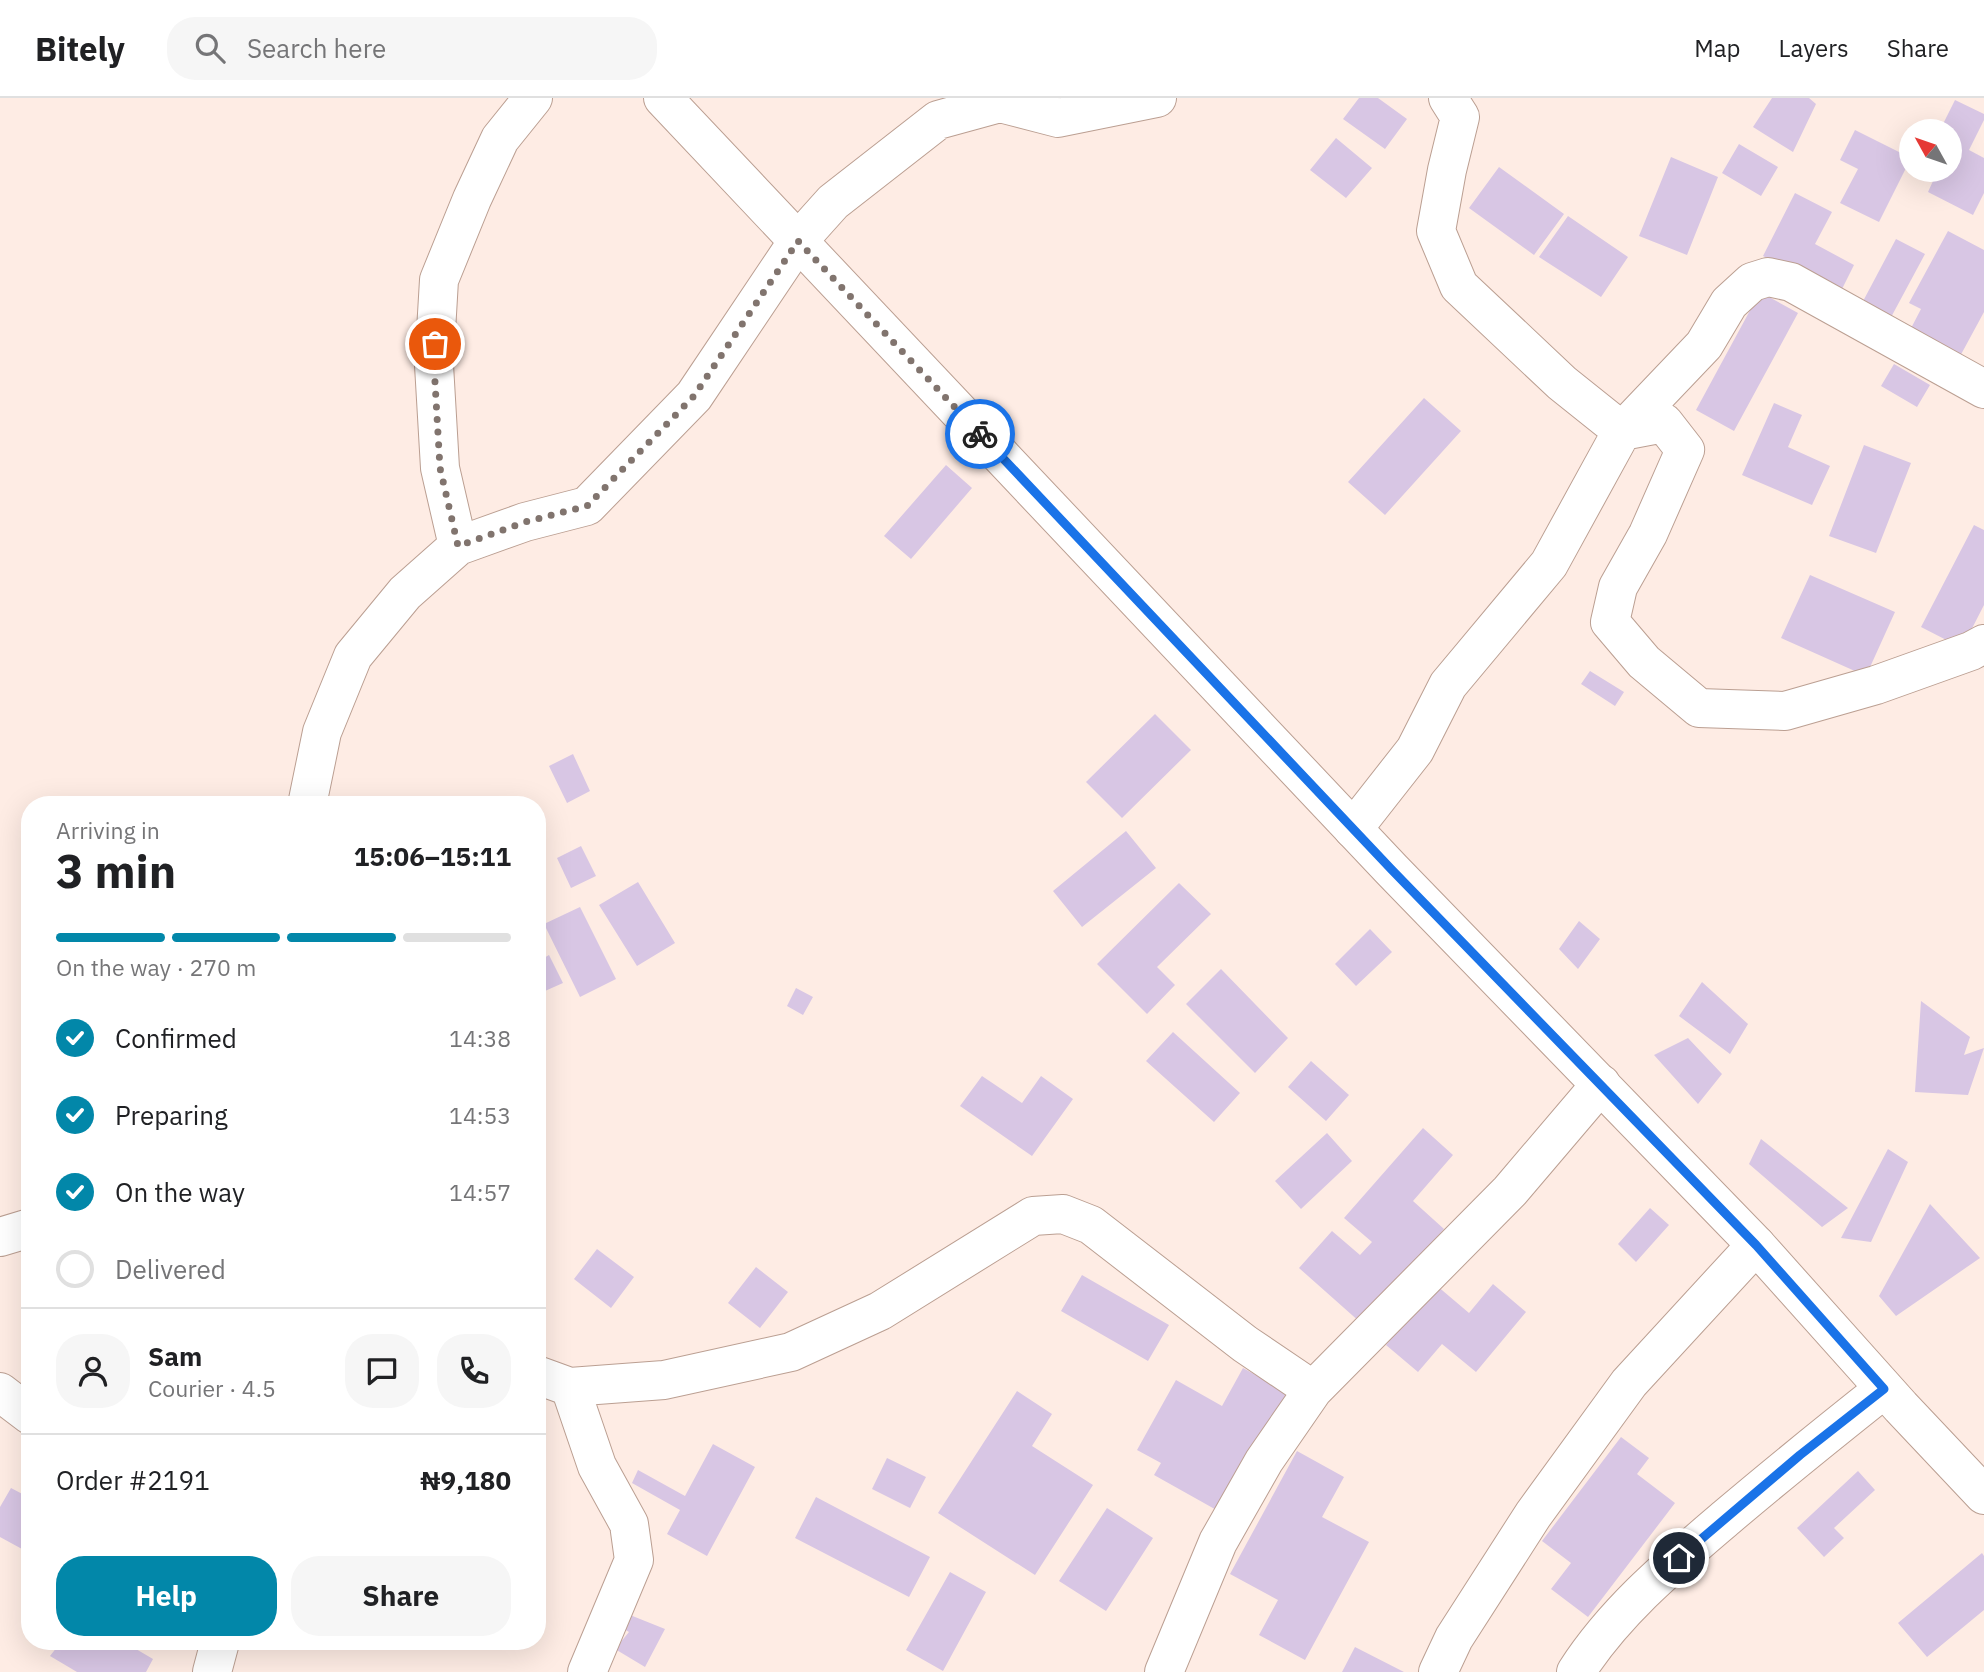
<!DOCTYPE html>
<html lang="en">
<head>
<meta charset="utf-8">
<style>
	:root { --surface:#fff; --page:#f6f6f6; --text:#202124; --muted:#757577; --line:#e0e0e0; --accent:#0287a9 }
	body { margin:0; font-family:"IBM Plex Sans",sans-serif; background:var(--page); color:var(--text); height:100vh; display:flex; flex-direction:column; font-size:26px; white-space:nowrap }
	* { box-sizing:border-box; margin:0 }
	p { font-size:23px; color:var(--muted) }
	.icon { flex:none; width:38px; height:38px; fill:none; stroke:currentColor; stroke-width:2; stroke-linecap:round; stroke-linejoin:round }
	.map { position:relative; flex:1; overflow:hidden }
	.panel { position:absolute; left:21px; top:698px; width:525px; height:854px; display:flex; flex-direction:column; background:var(--surface); border-radius:28px; box-shadow:0 7px 28px #0002 }
	.panel>* { flex:none }
	.needle { width:46px; rotate:310deg }
	.controls { position:absolute; left:1899px; top:21px; display:grid; gap:14px }
	.controls a { display:grid; place-items:center; width:63px; height:63px; border-radius:50%; background:var(--surface); box-shadow:0 7px 28px #0002; font-size:35px }
	.pin { position:absolute; display:grid; place-items:center; width:60px; height:60px; color:#fff; margin:-30px; border:4px solid #fff; border-radius:50%; box-shadow:0 2px 7px #0007 }
	.courier { position:absolute; display:grid; place-items:center; width:70px; height:70px; margin:-35px; border:5px solid #1a73e8; border-radius:50%; background:#fff; color:#222; box-shadow:0 2px 9px #0007 }
	.overview em { font-style:normal; font-weight:700 }
	.overview div { display:flex; flex-direction:column-reverse }
	.overview { display:flex; align-items:center; justify-content:space-between; height:119px; padding:0 35px }
	h1 { font-size:46px; font-weight:700; line-height:52px }
	.bar { display:grid; grid-template-columns:repeat(4,1fr); gap:10px 7px; align-content:center; height:84px; padding:0 35px }
	.bar i { height:9px; border-radius:5px; background:var(--line) }
	.bar .selected { background:var(--accent) }
	.bar p { grid-column:span 4 }
	.line { display:flex; align-items:center; gap:18px; padding:0 35px; border-top:2px solid var(--line) }
	.line div { flex:1 }
	.round { display:grid; place-items:center; flex:none; width:74px; height:74px; border-radius:28px; background:var(--page) }
	ol { padding:0 35px; list-style:none }
	li { display:flex; align-items:center; gap:21px; height:77px }
	li p { margin-inline-start:auto }
	li .icon { padding:7px; border-radius:50%; background:var(--accent); color:#fff; stroke-width:4 }
	li:last-child { color:var(--muted) }
	li i { width:38px; height:38px; border:4px solid var(--line); border-radius:50% }
	.action { display:flex; gap:14px; margin-top:auto; padding:14px 35px }
	.action a { flex:1; height:80px; border-radius:28px; background:var(--accent); color:#fff; font-size:28px; font-weight:700; line-height:80px; text-align:center }
	.action a+a { background:var(--page); color:var(--text) }
	header { display:flex; align-items:center; gap:42px; box-sizing:border-box; height:98px; padding:0 35px; background:var(--surface); border-bottom:2px solid var(--line) }
	header strong { font-size:33px }
	nav { display:flex; gap:38px; margin-inline-start:auto; font-size:24px }
	.search { width:490px; height:63px; background:var(--page); display:flex; align-items:center; gap:18px; box-sizing:border-box; padding:0 24px; border-radius:28px; color:var(--muted); font-size:26px }
	.map>svg:first-child { display:block }
	.building { fill:#d8c6e4 }
	.lines { fill:none; stroke-linecap:round; stroke-linejoin:round }
	.minor-casing { stroke:#bb9f92; stroke-width:40 }
	.tertiary-casing { stroke:#bb9f92; stroke-width:40 }
	.minor { stroke:#fff; stroke-width:38 }
	.tertiary { stroke:#fff; stroke-width:38 }
	.done { stroke:#81746e; stroke-width:7; stroke-dasharray:0 12.6 }
	.route { stroke:#1a73e8; stroke-width:9 }
</style>
</head>
<body>
<header>
<strong>Bitely</strong>
<div class="search"><svg class="icon" aria-label="search" viewBox="0 0 24 24"><circle cx="10" cy="10" r="6"/><path d="M15 15l6 6"/></svg>Search here</div>
<nav><a>Map</a><a>Layers</a><a>Share</a></nav>
</header>
<div class="map">
<svg width="1984" height="1574" viewBox="0 0 1984 1574">
	<rect width="100%" height="100%" fill="#feece4"/>
	<path class="building" d="M1359,0H1378L1407,21L1385,51L1343,21Z
		M1772,0H1809L1816,6L1793,54L1753,29Z
		M1955,2L1984,16V22L1969,52L1984,60V95L1973,117L1928,94L1938,72H1950V33H1924L1929,22L1942,28Z
		M1855,32L1911,60L1879,124L1840,105L1858,71L1840,62Z
		M1336,40L1372,70L1346,100L1310,72Z
		M1739,46L1778,69L1761,98L1722,75Z
		M1671,59L1718,79L1687,157L1639,138Z
		M1499,69L1564,116L1534,157L1469,110Z
		M1795,95L1832,114L1815,146L1854,167L1839,197L1763,158Z
		M1568,118L1628,159L1601,199L1539,159Z
		M1948,133L1984,152V214L1958,262L1908,236L1921,211L1909,205Z
		M1896,141L1925,156L1889,223L1861,207Z
		M1760,194L1798,215L1734,333L1696,312Z
		M1894,266L1930,287L1917,309L1881,288Z
		M1424,300L1461,333L1385,417L1348,384Z
		M1774,305L1802,317L1788,349L1830,368L1812,407L1742,377Z
		M1864,347L1911,365L1876,455L1829,438Z
		M946,367L972,390L911,461L884,438Z
		M1974,427L1984,432V507L1962,550L1921,529Z
		M1810,477L1895,514L1866,578L1781,540Z
		M1590,573L1624,594L1615,608L1581,586Z
		M1155,616L1191,652L1122,720L1086,684Z
		M573,656L590,693L567,705L549,668Z
		M1126,733L1156,770L1082,829L1053,793Z
		M581,748L596,778L571,790L557,760Z
		M638,784L675,845L637,868L599,807Z
		M1179,785L1211,816L1157,869L1175,887L1147,916L1097,866Z
		M580,809L616,881L580,899L544,826Z
		M1579,823L1600,841L1578,871L1559,851Z
		M1370,831L1392,854L1356,888L1335,866Z
		M549,857L563,885L545,893L537,877V864Z
		M1221,871L1288,940L1255,975L1186,906Z
		M1702,884L1748,926L1730,956L1679,918Z
		M796,890L813,899L803,917L787,908Z
		M1921,903L1970,939L1964,957L1984,950L1968,997L1915,994Z
		M1173,934L1240,995L1214,1024L1146,963Z
		M1688,940L1722,976L1698,1006L1654,957Z
		M1311,963L1349,997L1326,1023L1288,989Z
		M982,978L1022,1005L1041,978L1073,1001L1032,1058L960,1008Z
		M1423,1030L1453,1057L1413,1103L1444,1131L1361,1225L1299,1170L1332,1133L1360,1157L1372,1144L1344,1120Z
		M1327,1035L1352,1063L1301,1111L1275,1083Z
		M1761,1041L1848,1110L1822,1129L1749,1066Z
		M1888,1051L1908,1064L1871,1144L1841,1140Z
		M1930,1106L1980,1160L1896,1218L1879,1198Z
		M1650,1110L1669,1127L1636,1164L1618,1146Z
		M597,1151L634,1179L611,1210L574,1181Z
		M756,1169L788,1194L760,1230L728,1205Z
		M1082,1177L1169,1227L1148,1263L1061,1213Z
		M1493,1186L1526,1214L1476,1274L1442,1246L1418,1274L1386,1247L1436,1187L1469,1215Z
		M1243,1270L1288,1295L1220,1414L1154,1377L1161,1365L1137,1352L1176,1282L1222,1308Z
		M1017,1293L1052,1316L1032,1348L1093,1387L1035,1477L938,1415Z
		M1621,1339L1649,1360L1637,1376L1675,1405L1588,1519L1551,1491L1571,1465L1542,1443Z
		M713,1346L755,1369L707,1458L667,1436L680,1412L632,1385L638,1372L685,1398Z
		M1297,1353L1344,1379L1322,1419L1369,1444L1305,1562L1259,1537L1278,1502L1230,1476Z
		M887,1360L926,1379L910,1410L872,1391Z
		M1858,1373L1875,1392L1834,1430L1844,1440L1824,1459L1797,1430Z
		M11,1390L30,1400V1437L22,1451L0,1439V1409Z
		M816,1399L930,1459L909,1499L795,1440Z
		M1107,1410L1153,1440L1106,1513L1059,1483Z
		M1982,1455L1984,1458V1512L1927,1559L1898,1525Z
		M950,1474L986,1494L943,1573L906,1552Z
		M630,1517L665,1531L645,1569L615,1551L629,1534L619,1528Z
		M61,1544H124L153,1561L146,1574H77L50,1558Z
		M1355,1549L1404,1574H1342Z"/>
	<g class="lines">
		<defs>
			<path id="minor" d="M1448,0L1460,19L1447,72L1436,133L1459,188L1562,285L1622,333L1664,325L1685,352L1648,436L1618,489L1610,524L1644,564L1699,610L1785,613L1876,587L1971,553L1984,546
				M458,448L440,370L434,267L439,182L472,101L500,41L533,0
				M307,707L322,634L353,558L405,495L458,448L525,424L587,408L694,298L798,143L833,104L938,22L1000,5L1058,20L1157,0
				M1353,731L1415,652L1448,587L1549,466L1622,333L1704,247L1729,205L1752,184L1768,179L1791,184L1984,291
				M0,1139L30,1130
				M537,1277L570,1289L664,1282L791,1254L880,1213L1033,1118L1063,1116L1091,1127L1245,1246L1313,1292
				M570,1289L597,1368L629,1426L634,1462L587,1574
				M0,1294L30,1317
				M212,1574L220,1544
				M1164,1574L1218,1444L1264,1363L1313,1292L1510,1093L1601,986
				M1438,1574L1454,1540L1533,1417L1629,1285L1756,1147
				M1576,1574C1616,1512 1672,1466 1727,1419C1779,1375 1831,1333 1884,1291"/>
			<path id="tertiary" d="M663,0L1392,772L1756,1147L1901,1309L1984,1397"/>
		</defs>
		<use href="#minor" class="minor-casing"/>
		<use href="#tertiary" class="tertiary-casing"/>
		<use href="#minor" class="minor"/>
		<use href="#tertiary" class="tertiary"/>
	</g>
	<g class="lines">
		<path class="done" d="M435,246L434,267L440,370L458,448L525,424L587,408L694,298L798,143L980,336"/>
		<path class="route" d="M980,336L1392,772L1756,1147L1884,1291L1800,1357L1679,1460"/>
	</g>
</svg>
<div class="controls">
<a><svg class="needle" viewBox="-14 -14 28 28"><path d="M0-13l5 13h-10z" fill="#e53935"/><path d="M0 13l5-13h-10z" fill="#757577"/></svg></a>
</div>
<div class="pin" style="left:435px;top:246px;background:#ea580c"><svg class="icon" aria-label="bag" viewBox="0 0 24 24"><path d="M5 8h14l-1 12H6zM9 8a3 3 0 0 1 6 0"/></svg></div>
<div class="pin" style="left:1679px;top:1460px;background:#1f2937"><svg class="icon" aria-label="home" viewBox="0 0 24 24"><path d="M3 11l9-7 9 7M6 9v11h12V9"/></svg></div>
<div class="courier" style="left:980px;top:336px"><svg class="icon" aria-label="bike" viewBox="0 0 24 24"><circle cx="6" cy="16" r="4"/><circle cx="18" cy="16" r="4"/><path d="M6 16l4-8h5l3 8M10 8l3 8H6M13 5h3"/></svg></div>
<section class="panel">
<div class="overview"><div><h1>3 min</h1><p>Arriving in</p></div><em>15:06–15:11</em></div>
<div class="bar"><i class="selected"></i><i class="selected"></i><i class="selected"></i><i></i><p>On the way · 270 m</p></div>
<ol>
<li><svg class="icon" aria-label="check" viewBox="0 0 24 24"><path d="M5 12l5 5 9-10"/></svg>Confirmed<p>14:38</p></li>
<li><svg class="icon" aria-label="check" viewBox="0 0 24 24"><path d="M5 12l5 5 9-10"/></svg>Preparing<p>14:53</p></li>
<li><svg class="icon" aria-label="check" viewBox="0 0 24 24"><path d="M5 12l5 5 9-10"/></svg>On the way<p>14:57</p></li>
<li><i></i>Delivered</li>
</ol>
<div class="line" style="height:126px"><a class="round"><svg class="icon" aria-label="person" viewBox="0 0 24 24"><circle cx="12" cy="8" r="4"/><path d="M4 21q1-7 8-7t8 7"/></svg></a><div><b>Sam</b><p>Courier · 4.5</p></div><a class="round"><svg class="icon" aria-label="chat" viewBox="0 0 24 24"><path d="M4 5h16v11H9l-5 4z"/></svg></a><a class="round"><svg class="icon" aria-label="phone" viewBox="0 0 24 24"><path d="M5 4h4l2 5-3 2q2 4 5 5l2-3 5 2v4C11 20 4 13 5 4z"/></svg></a></div>
<div class="line" style="height:91px"><div>Order #2191</div><b>₦9,180</b></div>
<div class="action"><a>Help</a><a>Share</a></div>
</section>
</div>
</body>
</html>
